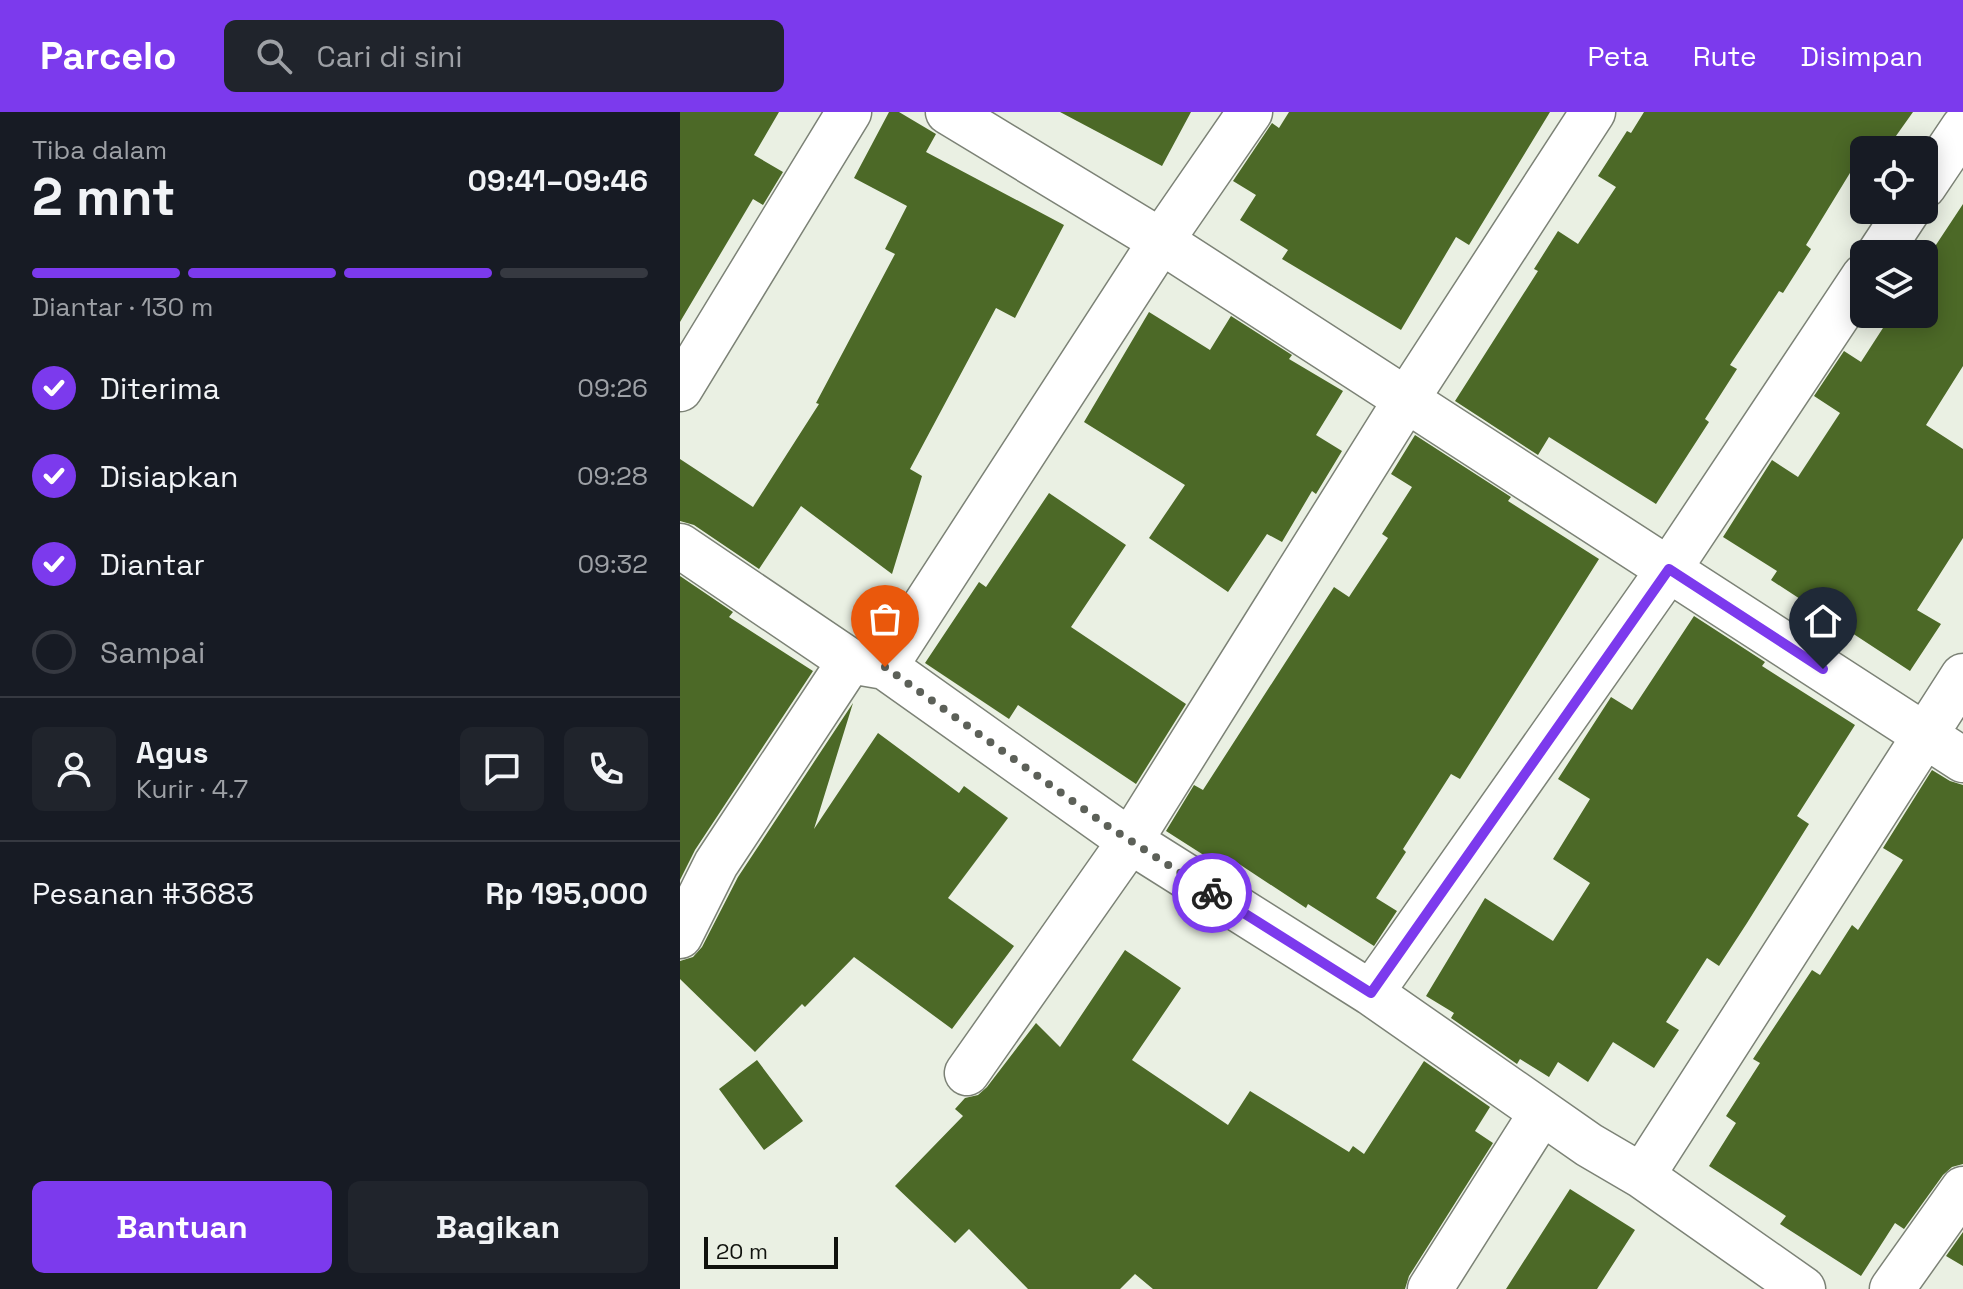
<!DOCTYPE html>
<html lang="id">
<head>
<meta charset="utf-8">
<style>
	:root { --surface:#171b24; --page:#20242c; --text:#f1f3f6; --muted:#9ea1a6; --line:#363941; --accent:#7c3aed }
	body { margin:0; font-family:"Space Grotesk",sans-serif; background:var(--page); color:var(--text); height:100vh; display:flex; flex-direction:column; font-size:30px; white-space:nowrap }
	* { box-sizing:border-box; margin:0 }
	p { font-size:26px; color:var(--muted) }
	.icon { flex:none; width:44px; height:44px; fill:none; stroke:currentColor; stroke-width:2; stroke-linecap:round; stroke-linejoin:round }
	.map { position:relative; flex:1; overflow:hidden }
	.drawer { display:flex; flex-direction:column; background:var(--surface); width:680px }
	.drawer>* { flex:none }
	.controls { position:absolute; left:1170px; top:24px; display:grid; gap:16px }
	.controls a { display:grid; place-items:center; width:88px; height:88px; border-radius:12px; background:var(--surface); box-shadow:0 4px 20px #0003; font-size:40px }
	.scale { position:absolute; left:24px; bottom:20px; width:134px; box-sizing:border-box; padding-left:8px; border:4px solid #10120d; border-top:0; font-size:22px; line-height:28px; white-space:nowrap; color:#10120d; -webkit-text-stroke:6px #eaf0e3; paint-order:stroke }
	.pin { position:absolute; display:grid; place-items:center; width:68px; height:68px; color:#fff; margin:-82px -34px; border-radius:50% 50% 50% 0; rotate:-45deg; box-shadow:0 0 8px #0007 }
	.pin .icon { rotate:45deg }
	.courier { position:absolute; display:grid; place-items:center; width:80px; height:80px; margin:-40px; border:6px solid #7c3aed; border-radius:50%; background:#fff; color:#222; box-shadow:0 2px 10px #0007 }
	.head em { font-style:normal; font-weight:800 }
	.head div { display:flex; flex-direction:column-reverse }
	.head { display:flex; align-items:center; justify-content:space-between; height:136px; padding:0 32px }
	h1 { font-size:52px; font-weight:800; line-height:60px }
	.bar { display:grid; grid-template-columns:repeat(4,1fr); gap:12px 8px; align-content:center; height:96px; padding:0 32px }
	.bar i { height:10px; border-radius:6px; background:var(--line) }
	.bar .current { background:var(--accent) }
	.bar p { grid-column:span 4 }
	.line { display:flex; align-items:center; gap:20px; padding:0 32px; border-top:2px solid var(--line) }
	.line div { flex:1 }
	.round { display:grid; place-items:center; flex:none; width:84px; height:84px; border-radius:12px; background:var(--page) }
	ol { padding:0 32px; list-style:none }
	li { display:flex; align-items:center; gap:24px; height:88px }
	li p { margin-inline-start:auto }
	li .icon { padding:8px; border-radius:50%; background:var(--accent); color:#fff; stroke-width:4 }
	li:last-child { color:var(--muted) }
	li i { width:44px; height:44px; border:4px solid var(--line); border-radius:50% }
	.primary-button { display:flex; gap:16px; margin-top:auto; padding:16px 32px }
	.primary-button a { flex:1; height:92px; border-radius:12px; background:var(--accent); color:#fff; font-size:32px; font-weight:800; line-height:92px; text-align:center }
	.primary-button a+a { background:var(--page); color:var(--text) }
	header { display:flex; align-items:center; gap:48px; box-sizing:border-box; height:112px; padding:0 40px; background:var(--accent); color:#fff }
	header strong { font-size:38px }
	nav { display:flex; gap:44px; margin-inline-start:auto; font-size:28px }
	.search { width:560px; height:72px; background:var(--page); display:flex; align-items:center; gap:20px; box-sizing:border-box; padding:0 28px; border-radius:12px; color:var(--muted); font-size:30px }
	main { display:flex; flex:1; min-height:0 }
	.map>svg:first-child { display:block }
	.building { fill:#4c6927 }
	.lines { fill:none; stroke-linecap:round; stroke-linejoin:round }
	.minor-casing { stroke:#7c8276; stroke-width:47 }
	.minor { stroke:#fff; stroke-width:44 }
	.done { stroke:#5c6058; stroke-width:8; stroke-dasharray:0 14.4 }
	.route { stroke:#7c3aed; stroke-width:10 }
</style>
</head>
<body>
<header>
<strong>Parcelo</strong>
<div class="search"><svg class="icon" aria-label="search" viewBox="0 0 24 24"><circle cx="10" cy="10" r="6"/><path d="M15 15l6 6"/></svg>Cari di sini</div>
<nav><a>Peta</a><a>Rute</a><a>Disimpan</a></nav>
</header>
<main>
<section class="drawer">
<div class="head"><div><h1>2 mnt</h1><p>Tiba dalam</p></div><em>09:41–09:46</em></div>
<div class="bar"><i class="current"></i><i class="current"></i><i class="current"></i><i></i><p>Diantar · 130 m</p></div>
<ol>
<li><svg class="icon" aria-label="check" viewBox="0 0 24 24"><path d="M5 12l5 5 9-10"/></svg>Diterima<p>09:26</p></li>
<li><svg class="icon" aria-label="check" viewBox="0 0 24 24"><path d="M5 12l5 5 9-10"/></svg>Disiapkan<p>09:28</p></li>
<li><svg class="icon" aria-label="check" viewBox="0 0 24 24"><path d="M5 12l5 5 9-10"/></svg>Diantar<p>09:32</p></li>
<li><i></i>Sampai</li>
</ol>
<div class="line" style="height:144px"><a class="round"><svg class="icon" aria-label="person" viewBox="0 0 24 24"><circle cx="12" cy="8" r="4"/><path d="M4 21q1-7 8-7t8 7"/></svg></a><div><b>Agus</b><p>Kurir · 4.7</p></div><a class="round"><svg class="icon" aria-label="chat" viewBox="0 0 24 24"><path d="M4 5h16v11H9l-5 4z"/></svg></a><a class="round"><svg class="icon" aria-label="phone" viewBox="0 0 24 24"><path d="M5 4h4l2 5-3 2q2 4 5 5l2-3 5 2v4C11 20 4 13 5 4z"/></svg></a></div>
<div class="line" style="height:104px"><div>Pesanan #3683</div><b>Rp 195,000</b></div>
<div class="primary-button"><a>Bantuan</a><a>Bagikan</a></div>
</section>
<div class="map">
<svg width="1283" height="1177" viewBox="0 0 1283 1177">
	<rect width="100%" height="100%" fill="#eaf0e3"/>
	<path class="building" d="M0,0H99L74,43L103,60L83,93L73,87L0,210Z
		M209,0H219L256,22L246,40L384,113L335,206L316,196L230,357L242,364L212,462L121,394L79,457L14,413L0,409V347L73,395L139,292L136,291L215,142L205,137L227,94L174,66Z
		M380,0H511L482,54Z
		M609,0H870L789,133L776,125L721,218L602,147L608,138L560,108L576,83L553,69L592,11L599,16Z
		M964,0H1233L1206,38H1184L1126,133L1131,137L1103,181L1099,179L1050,253L1057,257L1025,307L1029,310L976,392L869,325L858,343L775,289L858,159L854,157L878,119L898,132L936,75L918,64L947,19L951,21Z
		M1283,92V254L1246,313L1283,337V426L1237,498L1261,512L1230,559L1091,468L1097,459L1043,425L1092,348L1118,365L1160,301L1134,284L1164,239L1181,250L1212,202H1244V151Z
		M469,200L530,238L551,204L612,243L609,247L663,279L636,323L662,339L636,382L632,379L602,430L587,422L548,480L469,426L505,373L404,310Z
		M735,323L831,385L828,389L919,447L780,667L771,662L723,737L726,740L696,786L717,799L694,834L628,792L626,796L553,748L547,758L486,719L514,673L523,678L654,475L669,485L708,426L702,422L732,375L711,362Z
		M369,381L446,433L391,515L506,592L456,672L338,593L329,607L245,551L299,470L306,475Z
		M0,464L53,500L49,505L133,559L15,738L0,768Z
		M1014,504L1085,550L1082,554L1175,613L1117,704L1129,712L1067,811L1039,854L1027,846L986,910L999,918L974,956L933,930L908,970L878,950L869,965L840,947L837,952L771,906L774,901L746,884L805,786L873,829L910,771L873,747L910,687L878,667L931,585L952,598Z
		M173,591L134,717L198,621L279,681L284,674L328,706L268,786L334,834L272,917L174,845L125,895L122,892L75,940L0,867V849L13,845L22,835L58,765Z
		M1252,658L1270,669L1283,673V1052L1272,1055L1263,1063L1224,1117L1215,1111L1181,1164L1100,1112L1106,1104L1029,1054L1056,1011L1046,1004L1080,951L1073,947L1132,858L1140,863L1172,813L1178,818L1223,748L1203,736Z
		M445,838L501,876L452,948L548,1013L570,979L669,1040L673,1034L684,1042L744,949L810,995L795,1019L813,1031L729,1164L725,1177H473L455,1162L440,1177H348L289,1117L275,1131L215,1074L283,1004L275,997L285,986L298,983L307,975L356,911L380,935Z
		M77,948L123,1009L84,1038L39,977Z
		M890,1077L955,1118L917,1177H826Z
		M1283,1120V1154L1266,1144Z"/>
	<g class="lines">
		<defs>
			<path id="minor" d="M268,0L481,129L1283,648
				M1244,74L1283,16
				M1199,142L1228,98
				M0,277L169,0
				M0,434L170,549L205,555L450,729L691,881L909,1033L962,1064L1123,1177
				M205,555L481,129L570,0
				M0,824L36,752L170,549
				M691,881L989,457L1184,164
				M287,961L450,729L726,288L913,0
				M962,1064L1283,564
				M750,1177L862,1000
				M1212,1177L1283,1077"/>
		</defs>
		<use href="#minor" class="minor-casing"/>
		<use href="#minor" class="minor"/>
	</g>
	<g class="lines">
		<path class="done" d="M205,555L426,713L532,781"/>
		<path class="route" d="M532,781L691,881L989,457L1143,557"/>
	</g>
</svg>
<div class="controls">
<a><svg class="icon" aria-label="locate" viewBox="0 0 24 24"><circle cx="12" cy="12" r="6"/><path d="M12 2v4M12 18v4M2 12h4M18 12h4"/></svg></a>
<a><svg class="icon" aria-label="layers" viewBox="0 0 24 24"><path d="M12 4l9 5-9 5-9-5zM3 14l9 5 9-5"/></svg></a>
</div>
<div class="scale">20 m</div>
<div class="pin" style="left:205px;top:555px;background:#ea580c"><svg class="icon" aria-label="bag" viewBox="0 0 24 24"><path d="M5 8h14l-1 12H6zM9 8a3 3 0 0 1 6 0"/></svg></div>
<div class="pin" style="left:1143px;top:557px;background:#1f2937"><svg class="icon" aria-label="home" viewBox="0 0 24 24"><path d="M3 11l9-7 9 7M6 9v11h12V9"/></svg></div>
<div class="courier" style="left:532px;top:781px"><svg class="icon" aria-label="bike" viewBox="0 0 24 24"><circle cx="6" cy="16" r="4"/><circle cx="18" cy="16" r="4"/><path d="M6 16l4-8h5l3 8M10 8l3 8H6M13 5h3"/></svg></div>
</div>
</main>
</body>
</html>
